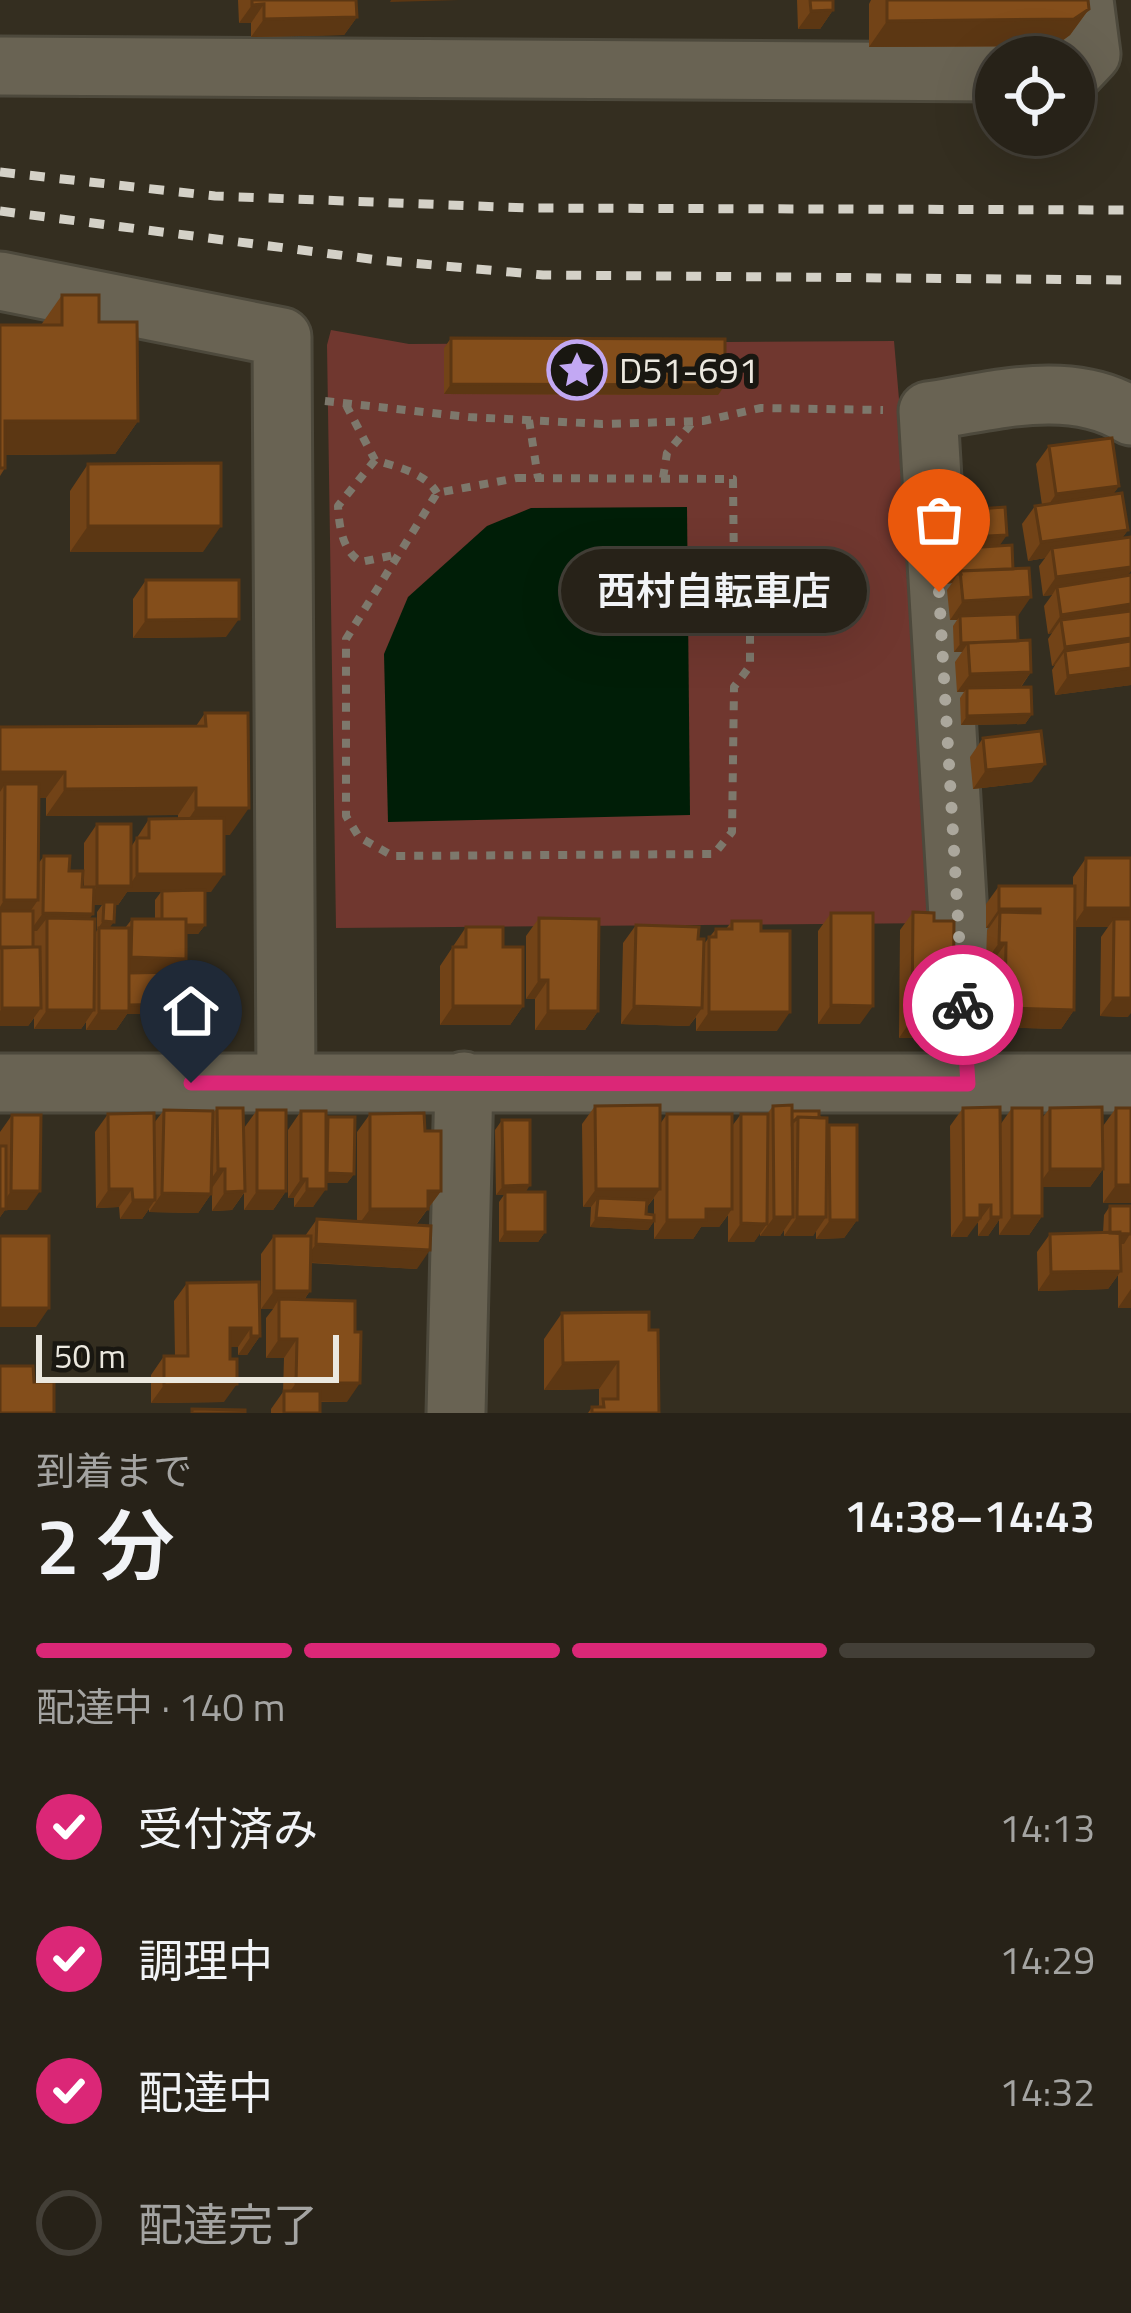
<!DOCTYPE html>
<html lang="ja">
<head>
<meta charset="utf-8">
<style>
	:root { --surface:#272218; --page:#2f2a21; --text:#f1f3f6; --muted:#a4a4a2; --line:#433f37; --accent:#db2777 }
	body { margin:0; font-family:"Titillium Web","Noto Sans JP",sans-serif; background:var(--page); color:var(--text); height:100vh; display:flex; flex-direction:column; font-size:45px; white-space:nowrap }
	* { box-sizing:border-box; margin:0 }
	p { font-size:39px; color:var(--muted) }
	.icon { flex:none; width:66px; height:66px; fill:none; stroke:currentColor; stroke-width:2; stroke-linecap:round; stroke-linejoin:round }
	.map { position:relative; height:1413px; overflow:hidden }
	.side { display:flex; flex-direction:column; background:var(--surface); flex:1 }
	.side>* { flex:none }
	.buttons { position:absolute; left:975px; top:36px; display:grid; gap:24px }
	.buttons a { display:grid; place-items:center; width:120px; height:120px; border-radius:50%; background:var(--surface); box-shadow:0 12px 48px #0002,0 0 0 3px var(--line); font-size:60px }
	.scale { position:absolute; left:36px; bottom:30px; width:303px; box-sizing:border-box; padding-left:12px; border:6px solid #ebe8df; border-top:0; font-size:33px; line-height:42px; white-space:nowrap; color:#ebe8df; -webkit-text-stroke:9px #191711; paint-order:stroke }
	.pin { position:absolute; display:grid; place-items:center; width:102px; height:102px; color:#fff; margin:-123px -51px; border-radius:50% 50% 50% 0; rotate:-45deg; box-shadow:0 0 12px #0007 }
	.pin .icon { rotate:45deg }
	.courier { position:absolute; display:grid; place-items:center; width:120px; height:120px; margin:-60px; border:9px solid #db2777; border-radius:50%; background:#fff; color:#222; box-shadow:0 3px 15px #0007 }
	.bubble { position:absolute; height:84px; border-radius:42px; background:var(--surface); box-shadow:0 12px 48px #0002,0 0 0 3px var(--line); font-size:39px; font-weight:600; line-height:84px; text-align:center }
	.overview em { font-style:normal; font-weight:600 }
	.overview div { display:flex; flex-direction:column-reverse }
	.overview { display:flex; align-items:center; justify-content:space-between; height:204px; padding:0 36px }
	h1 { font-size:78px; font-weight:600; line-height:90px }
	.bar { display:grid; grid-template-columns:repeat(4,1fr); gap:18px 12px; align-content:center; height:144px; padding:0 36px }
	.bar i { height:15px; border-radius:9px; background:var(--line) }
	.bar .selected { background:var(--accent) }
	.bar p { grid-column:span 4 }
	ol { padding:0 36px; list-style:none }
	li { display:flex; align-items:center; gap:36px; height:132px }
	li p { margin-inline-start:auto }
	li .icon { padding:12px; border-radius:50%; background:var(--accent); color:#fff; stroke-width:4 }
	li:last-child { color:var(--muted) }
	li i { width:66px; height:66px; border:6px solid var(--line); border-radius:50% }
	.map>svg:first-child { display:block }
	.green { fill:#70372f }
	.water { fill:#001e07 }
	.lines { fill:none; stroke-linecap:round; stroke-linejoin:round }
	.minor-casing { stroke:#4d493c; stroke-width:63 }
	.path { stroke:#7d786c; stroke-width:8; stroke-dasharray:9 9; stroke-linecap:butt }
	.minor { stroke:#696353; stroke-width:57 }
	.rail { stroke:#d4d1c7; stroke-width:9; stroke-dasharray:15 15; stroke-linecap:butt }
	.wall { fill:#724317; fill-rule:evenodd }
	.shaded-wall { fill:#5c3713 }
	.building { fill:#844e1b; stroke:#5c3713; stroke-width:3 }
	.done { stroke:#aba79c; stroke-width:12; stroke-dasharray:0 21.6 }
	.route { stroke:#db2777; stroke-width:15 }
	.labels { text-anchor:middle; stroke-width:12; stroke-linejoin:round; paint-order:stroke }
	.poi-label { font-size:36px; fill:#ebe8df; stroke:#191711; text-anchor:start }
</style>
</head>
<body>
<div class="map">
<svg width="1131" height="1413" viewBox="0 0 1131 1413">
	<rect width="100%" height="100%" fill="#342e20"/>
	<path class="green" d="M331,330L409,344L894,341L944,923L336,928L327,345Z"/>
	<path class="water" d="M687,507L690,815L388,822L384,654L408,597L487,526L531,508Z"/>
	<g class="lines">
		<defs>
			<path id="minor" d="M0,66L996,72
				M1074,72L1091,54L1084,0
				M0,281L282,337L286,1083
				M0,1083H1131
				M968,1084L928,411C993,401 1072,378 1131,416
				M456,1413L464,1081"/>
		</defs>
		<use href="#minor" class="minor-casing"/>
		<path class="path" d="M325,401L469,417L602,424L703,421L761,408L883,410
			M346,405L375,460C396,467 425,472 437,493
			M529,420L538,478
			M375,460L338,506C339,525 342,551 361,562L399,554
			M517,478L733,479L734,576L750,593V666L734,687L732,832L714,854L393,856L359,837L346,816V639L437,493Z
			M663,478L667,453L692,423"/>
		<use href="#minor" class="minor"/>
		<path class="rail" d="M0,172L215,196L529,208L1131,210
			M0,211L378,260L543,275L1131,280"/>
	</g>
	<path class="wall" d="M238,0H356L357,17L344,35L251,37V23H239Z
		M797,0H833V10L820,29H798Z
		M871,0H1088L1089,9L1070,35L1055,46L869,47V4Z
		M62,295L99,322L138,421L115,454L5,455V468L0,476V325H41Z
		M451,338L725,385L718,395L444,394V348Z
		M1049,446L1119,486L1113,494L1128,530L1122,538L1128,576L1131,575V685L1055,695L1052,670L1055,665L1052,666L1048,639L1052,633L1048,634L1044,606L1052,595L1043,596L1039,566L1045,558L1028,561L1022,524L1035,506L1042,505L1036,464Z
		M88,464L203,552H70V491Z
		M948,511L1000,545L943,548L942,520Z
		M951,549L1017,616L1018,641L1031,672L1021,687L1032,714L1025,724L961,725L960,698L964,692H957L955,662L962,652H954L953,626L957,620H950L947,590L952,583L946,584L945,558Z
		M146,580L226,637L133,638V599Z
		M205,713L230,835H224L211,892H205V925L198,934H186L176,973L174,1014H127L116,1030H86V1022L81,1029H34V1018L28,1026H0V727L196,726ZM39,798H46V816L178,815V818L149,819L131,847L97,824L84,843V887H82L69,871L44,856L38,864ZM127,892H161L155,900V919H132L125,928H110L114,905H118ZM93,905H102L97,912V930L95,934L90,918Z
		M983,738L1032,782L973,789L970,757Z
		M1086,858H1131L1128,1017L1100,1016L1101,937L1108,927H1074V1010L1061,1029L992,1027L993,961H986L987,930L989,928H986V904L999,886H1073V877Z
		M913,912L940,1038H899L900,930Z
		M831,913L860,1024H818V931Z
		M539,918L598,1011L585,1030H535V999H526V936Z
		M732,921L761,931L777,1031H696V1017L689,1026L621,1024L623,943L636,925L698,939L703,945L716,929H726Z
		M466,927L503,947L523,1006L510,1025H440V966Z
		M595,1106L660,1124L667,1114L732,1126L741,1114H767L773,1106L819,1118L827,1128L829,1125L857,1220L844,1238L816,1239V1230L813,1236H784V1230L780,1236H760V1233L754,1242H728V1215L719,1227H701L693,1239H654V1221L648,1230L590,1227L591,1207H583L582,1124ZM654,1198V1215L646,1214L647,1207Z
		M217,1108L244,1128L257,1110L286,1191L273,1210H244V1193L232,1210L212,1211V1188L211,1194L198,1213L149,1212V1209L142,1219H120L119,1207L96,1208L95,1132L108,1114L154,1123L164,1110L213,1113Z
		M963,1108L1000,1125L1012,1108L1042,1118L1050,1108L1103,1169L1090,1187H1042V1216L1029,1235H999V1220L988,1236H978V1223H976L967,1237H951L950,1126Z
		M1116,1108L1131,1203H1103V1126Z
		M301,1111L326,1119L328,1117L354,1174L347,1183H326L313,1207H294V1198H288V1130Z
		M370,1114L425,1131L441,1191L416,1225L417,1269L310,1263V1291L304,1300L347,1402H320V1413H271V1409L283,1392L284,1358H266V1318L273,1309H261V1254L274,1236H305L317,1219L357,1221V1132Z
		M12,1115L27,1210H5L0,1217V1132Z
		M502,1120L525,1192L545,1232L538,1242H499V1202L504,1195H496L495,1130Z
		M1110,1206H1131V1308H1118V1275L1108,1289L1038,1291L1037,1252L1050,1234L1103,1233L1104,1215Z
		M187,1283L260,1336L247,1355H238V1347H230V1359L224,1402L151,1403V1375L164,1356H175L174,1301Z
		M562,1313L649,1330L659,1413H588L592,1407H598L599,1405V1389L544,1390V1339Z"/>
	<path class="shaded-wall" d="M391,0H459L390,2Z
		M264,4L251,23H239L252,5Z
		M1089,9L1070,35L1055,46L869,47L887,21Z
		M833,10L820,29H798L811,11Z
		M357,17L344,35L251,37L264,19Z
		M451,384L725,385L718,395L444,394Z
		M5,421H138L115,454L0,455Z
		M1119,486L1106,505L1043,513L1056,494Z
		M88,526H221L203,552H70Z
		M1128,530L1115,548H1052L1045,558L1028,561L1041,542Z
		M1007,535L1000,545L943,548L950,538Z
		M1131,567V571L1121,585L1057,587L1052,595L1043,596L1056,577Z
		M953,574H958L952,583L946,584Z
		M1031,597L1018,616H960L957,620H950L963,601Z
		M1131,604V617L1061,620L1052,633L1048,634L1061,615Z
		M239,619L226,637L133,638L146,620Z
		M1131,638V655L1065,651L1055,665L1052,666L1065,647Z
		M961,643H968L962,652H954Z
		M1131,668V685L1055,695L1068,676Z
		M1031,672L1018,690L967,688L964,692H957L970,674Z
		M1032,714L1025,724L961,725L967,716Z
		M1045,764L1032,782L973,789L986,770Z
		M0,772H65L46,798H5V784L0,792Z
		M196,788L178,815L46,816L65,789Z
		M196,808H249L230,835H178Z
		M137,874H224L211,892H127L118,905H84L97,886H129Z
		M4,900H38L25,919H0V907Z
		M1085,908H1131V927L1114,919L1108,927H1072Z
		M999,909H1040L1027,928L1000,912L989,928H986Z
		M43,913L93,914L80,932L47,918L37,931H30Z
		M103,921L114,922L107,931L97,930Z
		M162,925H205L198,934H156Z
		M999,943H1006L993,961H986Z
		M131,957L186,959L173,977L118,976Z
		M539,980H548L535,999H526Z
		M1113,998H1131V1013L1128,1017L1100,1016Z
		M181,1004L174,1014H127L116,1030H86L99,1011L127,1005Z
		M831,1005L873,1006L860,1024H818Z
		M453,1006H523L510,1025H440Z
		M634,1006L702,1008L689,1026L621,1024Z
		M2,1008H41L28,1026H0V1011Z
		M1005,1008L1074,1010L1061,1029L992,1027Z
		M47,1010H94L81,1029H34Z
		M548,1011H598L585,1030H535Z
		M709,1012H790L777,1031H696Z
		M912,1019H953L940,1038H899Z
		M218,1169H225L212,1188H205Z
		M1050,1169H1103L1090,1187H1037Z
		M327,1173L354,1174L347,1183H320Z
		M301,1179H307L294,1198H288Z
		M530,1185L524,1195H496L503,1186Z
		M1116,1185H1131V1203H1103Z
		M109,1189H132L119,1207L96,1208Z
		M307,1189H326L313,1207H294Z
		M596,1189H660L647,1207L598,1198L591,1207H583Z
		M11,1191H40L27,1210H5L0,1217V1207Z
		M245,1191L232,1210L212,1211L225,1192Z
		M257,1191H286L273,1210H244Z
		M428,1191H441L414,1227H357L370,1209Z
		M162,1193L211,1194L198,1213L149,1212Z
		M133,1200H155L142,1219H120Z
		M980,1205H991L967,1237H951L964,1218Z
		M706,1209H732L719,1227H701L693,1239H654L667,1220Z
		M1012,1216H1042L1029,1235H999Z
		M774,1217H793L780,1236H760Z
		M797,1217H826L813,1236H784Z
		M991,1217H1001L988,1236H978Z
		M596,1218L654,1221L648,1230L590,1227Z
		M830,1220H857L844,1238L816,1239Z
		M741,1223L767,1224L754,1242H728Z
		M505,1232H545L538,1242H499Z
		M1110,1234H1130L1124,1244H1103Z
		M316,1244L430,1250L417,1269L303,1262Z
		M1121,1271L1108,1289L1038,1291L1051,1272Z
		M1131,1289V1308H1118Z
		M274,1291H310L297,1309L279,1299L273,1309H261Z
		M0,1308H49L36,1327H0Z
		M230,1328H251L238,1347H217Z
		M251,1336H260L247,1355H238Z
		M279,1339H297L284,1358H266Z
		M618,1362L599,1389L544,1390L563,1363Z
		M296,1383H360L347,1402L283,1401Z
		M237,1384L224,1402L151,1403L164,1385Z"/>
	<path class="building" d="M252,0H356L357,17L264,19V4L252,5Z
		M810,0H833V10L811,11Z
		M887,0H1088L1089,9L1074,19L887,21Z
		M62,295H99V322H137L138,421H5V468H0V325H62Z
		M451,338L725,339V385L451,384Z
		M1112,438L1119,486L1056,494L1049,446Z
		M221,463V526H88V464Z
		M1122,493L1128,530L1041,542L1035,506Z
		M1005,507L1007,535L950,538L948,511Z
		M1131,537V567L1056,577L1052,548Z
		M1012,545L1013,569L960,571L961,574H953L951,549Z
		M1029,568L1031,597L963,601L960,571Z
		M1131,575V604L1061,615L1057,587Z
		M146,580H239V619L146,620Z
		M1131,611V638L1065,647L1061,620Z
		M1017,614L1018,641L961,643L960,616Z
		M1030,640L1031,672L970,674L968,643Z
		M1131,641V668L1068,676L1065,651Z
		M1031,687L1032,714L967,716V688Z
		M205,713H248L249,808H196V788L65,789V772H0V727L206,726Z
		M1041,731L1045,764L986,770L983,738Z
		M5,784H39L38,900H4Z
		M224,818V874H137V838H149V819Z
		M97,824H131V886H97Z
		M44,856H70L69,871H83L82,887H94L93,914L43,913Z
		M1086,858H1131V908H1085Z
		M999,886H1075L1074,1010L1005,1008L1006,943H999L1000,912L1040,913V909H999Z
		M205,890V925H186V919H162V891Z
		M104,902H115L114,922L103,921Z
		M0,911H33V947L0,948Z
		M913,912L934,913V921H954L953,1019H912Z
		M831,913H873V1006L831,1005Z
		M47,918L95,919L94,1010H47Z
		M539,918L599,919L598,1011H548V980H539Z
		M132,919H186V959L131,957Z
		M1114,919H1131V998H1113Z
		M732,921H761V931H790V1012H709V937H716V929H732Z
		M636,925L699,927L698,939H704L702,1008L634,1006Z
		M466,927H503V947H523V1006H453V947H466Z
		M99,928H129V1011H99Z
		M2,947H40L41,1008H2Z
		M181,972V1004L129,1005V973Z
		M660,1105V1189H596L595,1106Z
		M792,1105L793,1217H774L773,1106Z
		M1000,1107L1001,1217H991V1205H980V1218H964L963,1108Z
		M1102,1107L1103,1169H1050V1108Z
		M217,1108H243L245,1191L225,1192V1169H218Z
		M1012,1108H1042V1216H1012Z
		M1116,1108H1131V1185H1116Z
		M164,1110L213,1111L211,1194L162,1193Z
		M257,1110H286V1191H257Z
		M301,1111H326V1189H307V1179H301Z
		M792,1111H819V1118L798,1117L792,1123Z
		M154,1113L155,1200H133L132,1189H109L108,1114Z
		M424,1113L425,1131H441V1191H428V1209H370V1114Z
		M667,1114H732V1209H706V1220H667Z
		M741,1114H768L767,1224L741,1223Z
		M12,1115H41L40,1191H11Z
		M328,1117H355L354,1174L327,1173Z
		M798,1117L827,1118L826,1217H797Z
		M502,1120H530V1185L503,1186Z
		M829,1125H857V1220H830Z
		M0,1146H6V1209H0Z
		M505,1192H545V1232H505Z
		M598,1198L647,1200L646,1214L654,1215V1221L596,1218Z
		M1110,1206H1131V1234L1110,1233Z
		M317,1219L431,1226L430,1250L316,1244Z
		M1120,1232L1121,1271L1051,1272L1050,1234Z
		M0,1236H49V1308H0Z
		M274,1236H311L310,1291H274Z
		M259,1282L260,1336H251V1328H230V1359H237V1384L164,1385V1356H188L187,1283Z
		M279,1299L355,1301V1332H361L360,1383H296L297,1339H279Z
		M649,1312V1330H658L659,1413H592V1407H604L603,1399H618V1362L563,1363L562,1313Z
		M0,1366H33L34,1382H54V1413H0Z
		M284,1391H320V1413H284Z
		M192,1409L245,1410V1413H192Z"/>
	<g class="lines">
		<path class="done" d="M939,592L963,1005"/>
		<path class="route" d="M191,1083L968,1084L963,1005"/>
	</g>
	<defs>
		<symbol id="sight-ring" viewBox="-11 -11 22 22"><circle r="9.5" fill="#191711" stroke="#c2a8f3" stroke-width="1.5"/><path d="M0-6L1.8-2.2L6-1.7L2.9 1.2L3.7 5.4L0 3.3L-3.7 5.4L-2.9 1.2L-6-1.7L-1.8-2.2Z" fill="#c2a8f3"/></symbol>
	</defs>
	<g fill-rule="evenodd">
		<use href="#sight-ring" x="544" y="337" width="66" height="66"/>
	</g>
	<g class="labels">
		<g class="poi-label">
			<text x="619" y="383">D51-691</text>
		</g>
	</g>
</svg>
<div class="buttons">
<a><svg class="icon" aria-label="locate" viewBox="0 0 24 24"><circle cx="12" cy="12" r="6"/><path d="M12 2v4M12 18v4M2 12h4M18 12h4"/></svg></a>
</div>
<div class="scale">50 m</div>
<div class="pin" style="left:939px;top:592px;background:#ea580c"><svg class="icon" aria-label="bag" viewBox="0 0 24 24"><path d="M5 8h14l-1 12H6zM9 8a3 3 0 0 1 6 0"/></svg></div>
<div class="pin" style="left:191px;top:1083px;background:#1f2937"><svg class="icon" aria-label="home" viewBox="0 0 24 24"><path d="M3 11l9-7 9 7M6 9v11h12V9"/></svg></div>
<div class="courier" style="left:963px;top:1005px"><svg class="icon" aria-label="bike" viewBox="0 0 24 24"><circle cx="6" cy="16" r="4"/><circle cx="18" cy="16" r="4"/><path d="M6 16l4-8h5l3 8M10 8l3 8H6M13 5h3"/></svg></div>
<div class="bubble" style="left:561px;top:549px;width:306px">西村自転車店</div>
</div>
<section class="side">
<div class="overview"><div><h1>2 分</h1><p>到着まで</p></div><em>14:38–14:43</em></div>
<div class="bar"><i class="selected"></i><i class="selected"></i><i class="selected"></i><i></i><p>配達中 · 140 m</p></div>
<ol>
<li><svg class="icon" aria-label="check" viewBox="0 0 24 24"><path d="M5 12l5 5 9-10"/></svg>受付済み<p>14:13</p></li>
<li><svg class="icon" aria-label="check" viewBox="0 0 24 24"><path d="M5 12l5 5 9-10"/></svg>調理中<p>14:29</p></li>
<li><svg class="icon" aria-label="check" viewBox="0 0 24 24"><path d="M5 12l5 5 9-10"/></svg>配達中<p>14:32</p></li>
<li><i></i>配達完了</li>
</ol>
</section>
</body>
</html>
